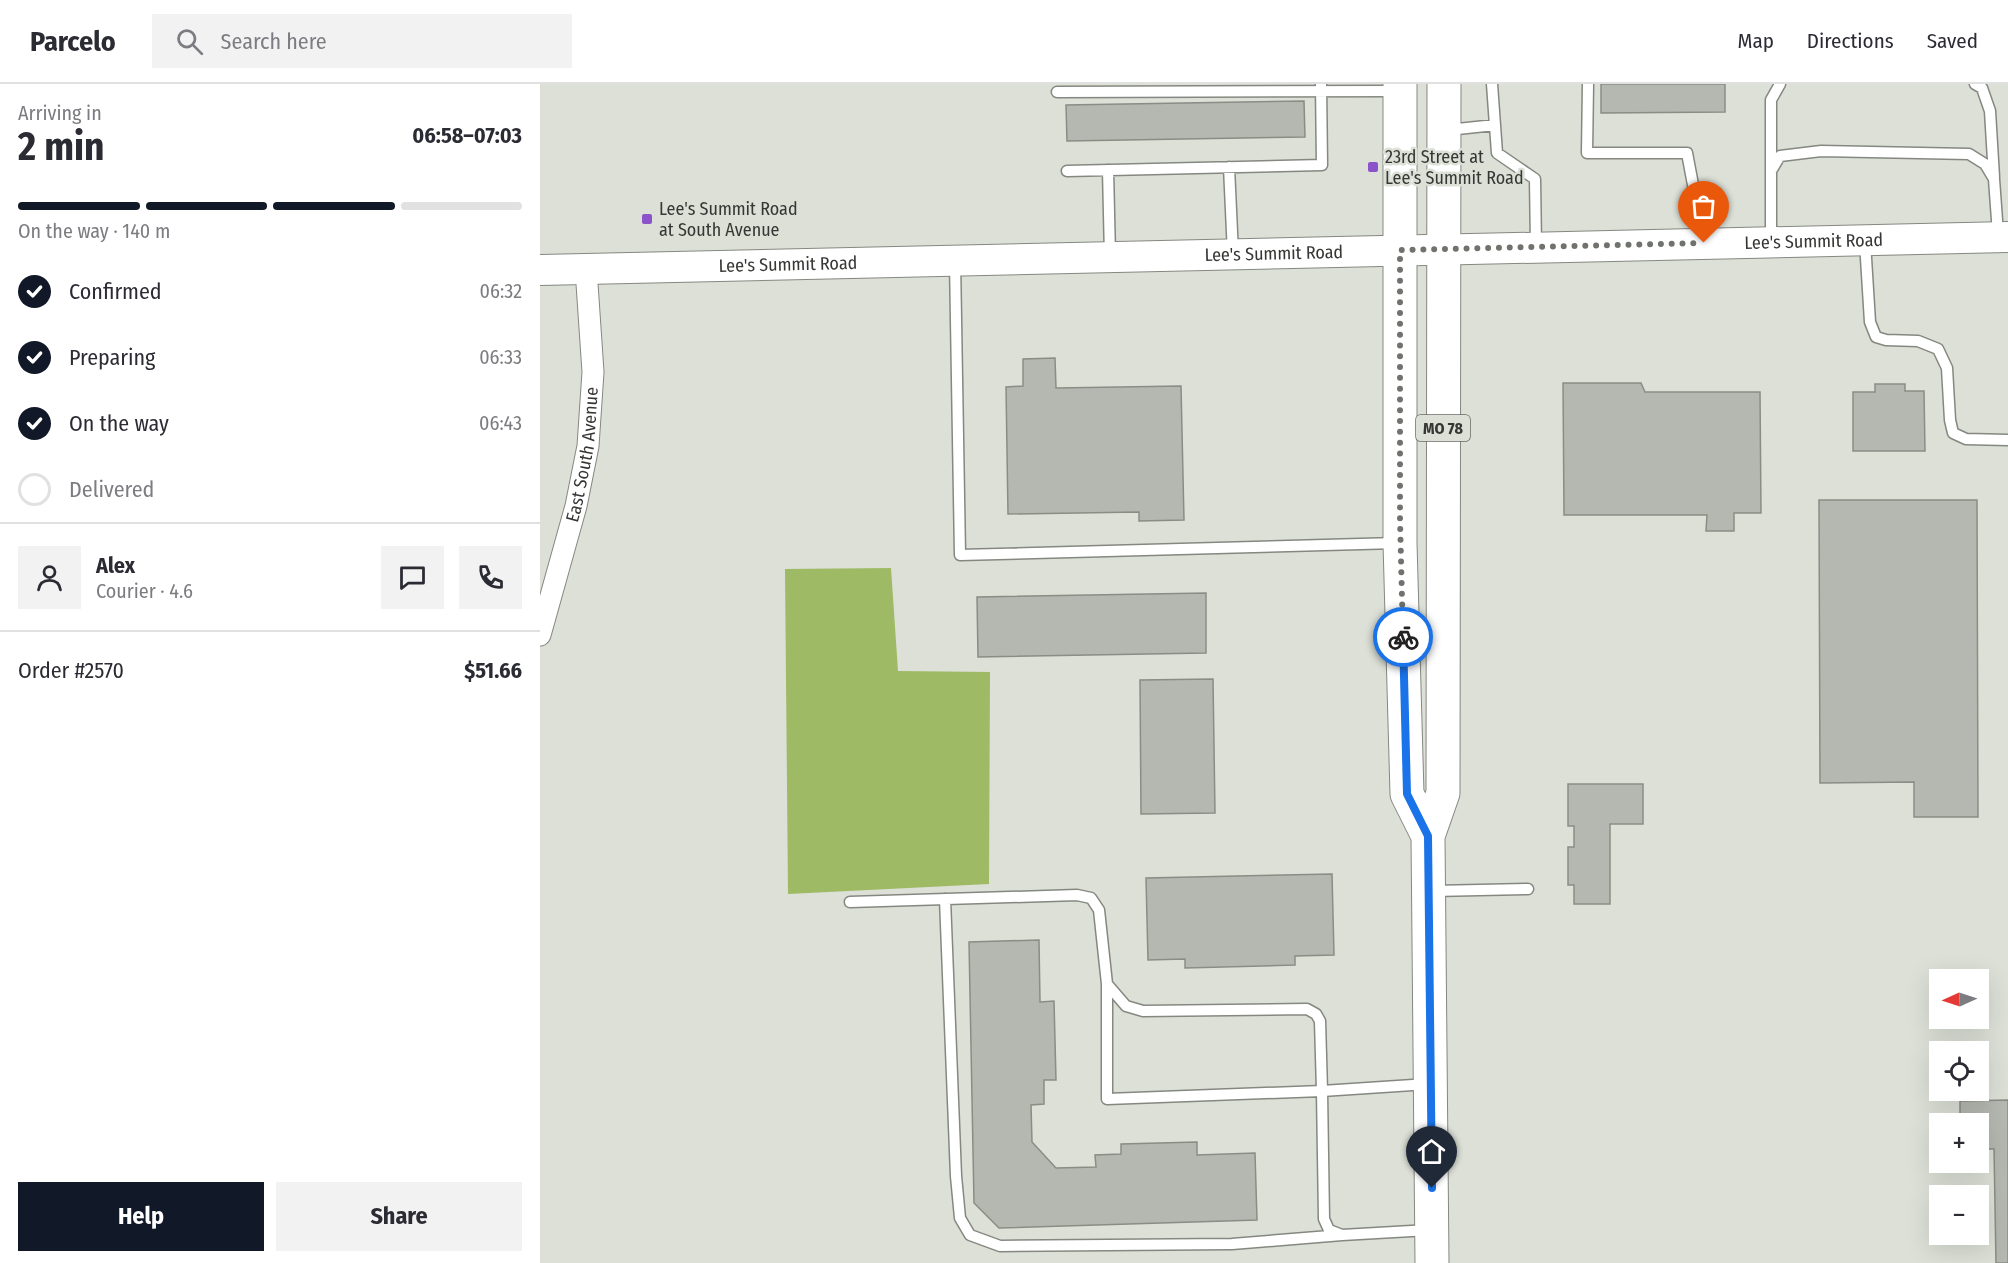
<!DOCTYPE html>
<html lang="en">
<head>
<meta charset="utf-8">
<style>
	:root { --surface:#fff; --page:#f2f2f3; --text:#2b2b33; --muted:#7c7c81; --line:#e1e1e2; --accent:#111827 }
	body { margin:0; font-family:"Fira Sans Condensed",sans-serif; background:var(--page); color:var(--text); height:100vh; display:flex; flex-direction:column; font-size:22px; white-space:nowrap }
	* { box-sizing:border-box; margin:0 }
	p { font-size:20px; color:var(--muted) }
	.icon { flex:none; width:33px; height:33px; fill:none; stroke:currentColor; stroke-width:2; stroke-linecap:round; stroke-linejoin:round }
	.map { position:relative; flex:1; overflow:hidden }
	.details { display:flex; flex-direction:column; background:var(--surface); width:540px }
	.details>* { flex:none }
	.needle { width:39px; rotate:267deg }
	.fabs { position:absolute; left:1389px; top:885px; display:grid; gap:12px }
	.fabs a { display:grid; place-items:center; width:60px; height:60px; border-radius:0px; background:var(--surface); box-shadow:0 6px 24px #0002; font-size:30px }
	.pin { position:absolute; display:grid; place-items:center; width:51px; height:51px; color:#fff; margin:-62px -26px; border-radius:50% 50% 50% 0; rotate:-45deg; box-shadow:0 0 6px #0007 }
	.pin .icon { rotate:45deg }
	.courier { position:absolute; display:grid; place-items:center; width:60px; height:60px; margin:-30px; border:4px solid #1a73e8; border-radius:50%; background:#fff; color:#222; box-shadow:0 2px 8px #0007 }
	.headline em { font-style:normal; font-weight:700 }
	.headline div { display:flex; flex-direction:column-reverse }
	.headline { display:flex; align-items:center; justify-content:space-between; height:102px; padding:0 18px }
	h1 { font-size:39px; font-weight:700; line-height:45px }
	.bar { display:grid; grid-template-columns:repeat(4,1fr); gap:9px 6px; align-content:center; height:72px; padding:0 18px }
	.bar i { height:8px; border-radius:4px; background:var(--line) }
	.bar .on { background:var(--accent) }
	.bar p { grid-column:span 4 }
	.line { display:flex; align-items:center; gap:15px; padding:0 18px; border-top:2px solid var(--line) }
	.line div { flex:1 }
	.round { display:grid; place-items:center; flex:none; width:63px; height:63px; border-radius:0px; background:var(--page) }
	ol { padding:0 18px; list-style:none }
	li { display:flex; align-items:center; gap:18px; height:66px }
	li p { margin-inline-start:auto }
	li .icon { padding:6px; border-radius:50%; background:var(--accent); color:#fff; stroke-width:4 }
	li:last-child { color:var(--muted) }
	li i { width:33px; height:33px; border:3px solid var(--line); border-radius:50% }
	.cta { display:flex; gap:12px; margin-top:auto; padding:12px 18px }
	.cta a { flex:1; height:69px; border-radius:0px; background:var(--accent); color:#fff; font-size:24px; font-weight:700; line-height:69px; text-align:center }
	.cta a+a { background:var(--page); color:var(--text) }
	header { display:flex; align-items:center; gap:36px; box-sizing:border-box; height:84px; padding:0 30px; background:var(--surface); border-bottom:2px solid var(--line) }
	header strong { font-size:28px }
	nav { display:flex; gap:33px; margin-inline-start:auto; font-size:21px }
	.search { width:420px; height:54px; background:var(--page); display:flex; align-items:center; gap:15px; box-sizing:border-box; padding:0 21px; border-radius:0px; color:var(--muted); font-size:22px }
	main { display:flex; flex:1; min-height:0 }
	.map>svg:first-child { display:block }
	.green { fill:#9eba64 }
	.building { fill:#b5b8b0; stroke:#898d85; stroke-width:1.5 }
	.lines { fill:none; stroke-linecap:round; stroke-linejoin:round }
	.service-casing { stroke:#858880; stroke-width:13 }
	.minor-casing { stroke:#858880; stroke-width:23 }
	.secondary-casing { stroke:#858880; stroke-width:32 }
	.primary-casing { stroke:#858880; stroke-width:35 }
	.service { stroke:#fff; stroke-width:10 }
	.minor { stroke:#fff; stroke-width:21 }
	.secondary { stroke:#fff; stroke-width:30 }
	.primary { stroke:#fff; stroke-width:33 }
	.done { stroke:#70726d; stroke-width:6; stroke-dasharray:0 10.8 }
	.route { stroke:#1a73e8; stroke-width:8 }
	.poi-dot { fill:#8c52c9; stroke:#dce0d7; stroke-width:2 }
	.labels { text-anchor:middle; stroke-width:5; stroke-linejoin:round; paint-order:stroke }
	.shield { fill:#dce0d7; stroke:#686a65; stroke-width:1.5 }
	.shield-label { font-size:16px; font-weight:bold; fill:#363734 }
	.poi-label { font-size:18px; fill:#363734; stroke:#dce0d7; text-anchor:start }
	.street-label { font-size:18px; fill:#363734; stroke:#dce0d7 }
</style>
</head>
<body>
<header>
<strong>Parcelo</strong>
<div class="search"><svg class="icon" aria-label="search" viewBox="0 0 24 24"><circle cx="10" cy="10" r="6"/><path d="M15 15l6 6"/></svg>Search here</div>
<nav><a>Map</a><a>Directions</a><a>Saved</a></nav>
</header>
<main>
<section class="details">
<div class="headline"><div><h1>2 min</h1><p>Arriving in</p></div><em>06:58–07:03</em></div>
<div class="bar"><i class="on"></i><i class="on"></i><i class="on"></i><i></i><p>On the way · 140 m</p></div>
<ol>
<li><svg class="icon" aria-label="check" viewBox="0 0 24 24"><path d="M5 12l5 5 9-10"/></svg>Confirmed<p>06:32</p></li>
<li><svg class="icon" aria-label="check" viewBox="0 0 24 24"><path d="M5 12l5 5 9-10"/></svg>Preparing<p>06:33</p></li>
<li><svg class="icon" aria-label="check" viewBox="0 0 24 24"><path d="M5 12l5 5 9-10"/></svg>On the way<p>06:43</p></li>
<li><i></i>Delivered</li>
</ol>
<div class="line" style="height:108px"><a class="round"><svg class="icon" aria-label="person" viewBox="0 0 24 24"><circle cx="12" cy="8" r="4"/><path d="M4 21q1-7 8-7t8 7"/></svg></a><div><b>Alex</b><p>Courier · 4.6</p></div><a class="round"><svg class="icon" aria-label="chat" viewBox="0 0 24 24"><path d="M4 5h16v11H9l-5 4z"/></svg></a><a class="round"><svg class="icon" aria-label="phone" viewBox="0 0 24 24"><path d="M5 4h4l2 5-3 2q2 4 5 5l2-3 5 2v4C11 20 4 13 5 4z"/></svg></a></div>
<div class="line" style="height:78px"><div>Order #2570</div><b>$51.66</b></div>
<div class="cta"><a>Help</a><a>Share</a></div>
</section>
<div class="map">
<svg width="1468" height="1179" viewBox="0 0 1468 1179">
	<rect width="100%" height="100%" fill="#dce0d7"/>
	<path class="green" d="M351,484L358,587L450,588L449,800L248,810L245,485Z"/>
	<path class="building" d="M1061,0H1185V28L1061,29Z
		M764,17L765,53L527,57L526,21Z
		M515,274L516,304L641,302L644,436L599,437V428L468,430L466,303L483,302V275Z
		M1023,299H1101L1105,308H1220L1221,429H1194V447H1166L1167,431H1024Z
		M1335,300H1365V307H1384L1385,367H1313V308H1335Z
		M1279,416H1437L1438,733H1374V698L1280,699Z
		M666,509V569L438,573L437,513Z
		M673,595L675,729L601,730L600,596Z
		M1028,700H1103V740H1070V820H1034V801H1028V763H1034V742H1028Z
		M792,790L794,871L755,872V881L645,884V875L608,876L606,794Z
		M499,856L500,918L514,917L516,996H504V1020L491,1021L492,1058L516,1084L556,1083L555,1071L581,1070V1060L657,1058V1071L715,1069L717,1136L459,1144L434,1119L429,858Z
		M1468,1016V1179H1456L1454,1065H1438V1040H1420V1017Z"/>
	<g class="lines">
		<defs>
			<path id="service" d="M952,0L957,69L995,95L996,162
				M1048,0L1047,69H1147L1164,159
				M1435,0L1442,4L1450,27L1454,93
				M517,8L857,7
				M908,46L955,41
				M689,83L693,170
				M568,86L570,172
				M527,87L782,81L781,0
				M1231,87V16L1240,0
				M1231,157V87L1240,72L1281,67L1429,70L1445,80L1454,95L1458,150
				M1325,158L1330,238L1336,253L1346,256L1378,257L1398,265L1407,284L1410,336L1413,349L1426,355L1468,356
				M415,177L420,471L857,459
				M893,807L988,805
				M405,815L416,1092L420,1134L430,1151L460,1162L692,1160L802,1151
				M310,818L537,811L551,814L559,826L567,900L586,922L603,927L767,925L776,930L780,937L782,1007L888,1000
				M567,900V1015L782,1007L784,1135L789,1146L802,1151L889,1146"/>
			<g id="minor">
				<path id="s1" d="M0,551L36,422L48,362L53,288L46,185"/>
			</g>
			<g id="secondary">
				<path id="s2" d="M0,186L1468,153"/>
			</g>
			<path id="primary" d="M860,0V459L867,710L888,752
				M892,1179L888,752L903,709L904,0"/>
		</defs>
		<use href="#service" class="service-casing"/>
		<use href="#minor" class="minor-casing"/>
		<use href="#secondary" class="secondary-casing"/>
		<use href="#primary" class="primary-casing"/>
		<use href="#service" class="service"/>
		<use href="#minor" class="minor"/>
		<use href="#secondary" class="secondary"/>
		<use href="#primary" class="primary"/>
	</g>
	<g class="lines">
		<path class="done" d="M863,553L860,436V166L1164,159"/>
		<path class="route" d="M863,553L867,710L888,752L892,1104"/>
	</g>
	<g class="poi-dot">
		<rect x="827" y="77" width="12" height="12" rx="3"/>
		<rect x="101" y="129" width="12" height="12" rx="3"/>
	</g>
	<g class="labels">
		<rect class="shield" x="876" y="331" width="54" height="26" rx="4.5"/>
		<g class="shield-label">
			<text x="903" y="350">MO 78</text>
		</g>
		<g class="poi-label">
			<text x="845" y="79">23rd Street at<tspan x="845" dy="21">Lee's Summit Road</tspan></text>
			<text x="119" y="131">Lee's Summit Road<tspan x="119" dy="21">at South Avenue</tspan></text>
		</g>
		<g class="street-label">
			<text dy="6" stroke="none"><textPath href="#s2" startOffset="1274">Lee's Summit Road</textPath></text>
			<text dy="6" stroke="none"><textPath href="#s2" startOffset="734">Lee's Summit Road</textPath></text>
			<text dy="6" stroke="none"><textPath href="#s2" startOffset="248">Lee's Summit Road</textPath></text>
			<text dy="6" stroke="none"><textPath href="#s1" startOffset="186">East South Avenue</textPath></text>
		</g>
	</g>
</svg>
<div class="fabs">
<a><svg class="needle" viewBox="-14 -14 28 28"><path d="M0-13l5 13h-10z" fill="#e53935"/><path d="M0 13l5-13h-10z" fill="#7c7c81"/></svg></a>
<a><svg class="icon" aria-label="locate" viewBox="0 0 24 24"><circle cx="12" cy="12" r="6"/><path d="M12 2v4M12 18v4M2 12h4M18 12h4"/></svg></a>
<a>+</a>
<a>−</a>
</div>
<div class="pin" style="left:1164px;top:159px;background:#ea580c"><svg class="icon" aria-label="bag" viewBox="0 0 24 24"><path d="M5 8h14l-1 12H6zM9 8a3 3 0 0 1 6 0"/></svg></div>
<div class="pin" style="left:892px;top:1104px;background:#1f2937"><svg class="icon" aria-label="home" viewBox="0 0 24 24"><path d="M3 11l9-7 9 7M6 9v11h12V9"/></svg></div>
<div class="courier" style="left:863px;top:553px"><svg class="icon" aria-label="bike" viewBox="0 0 24 24"><circle cx="6" cy="16" r="4"/><circle cx="18" cy="16" r="4"/><path d="M6 16l4-8h5l3 8M10 8l3 8H6M13 5h3"/></svg></div>
</div>
</main>
</body>
</html>
